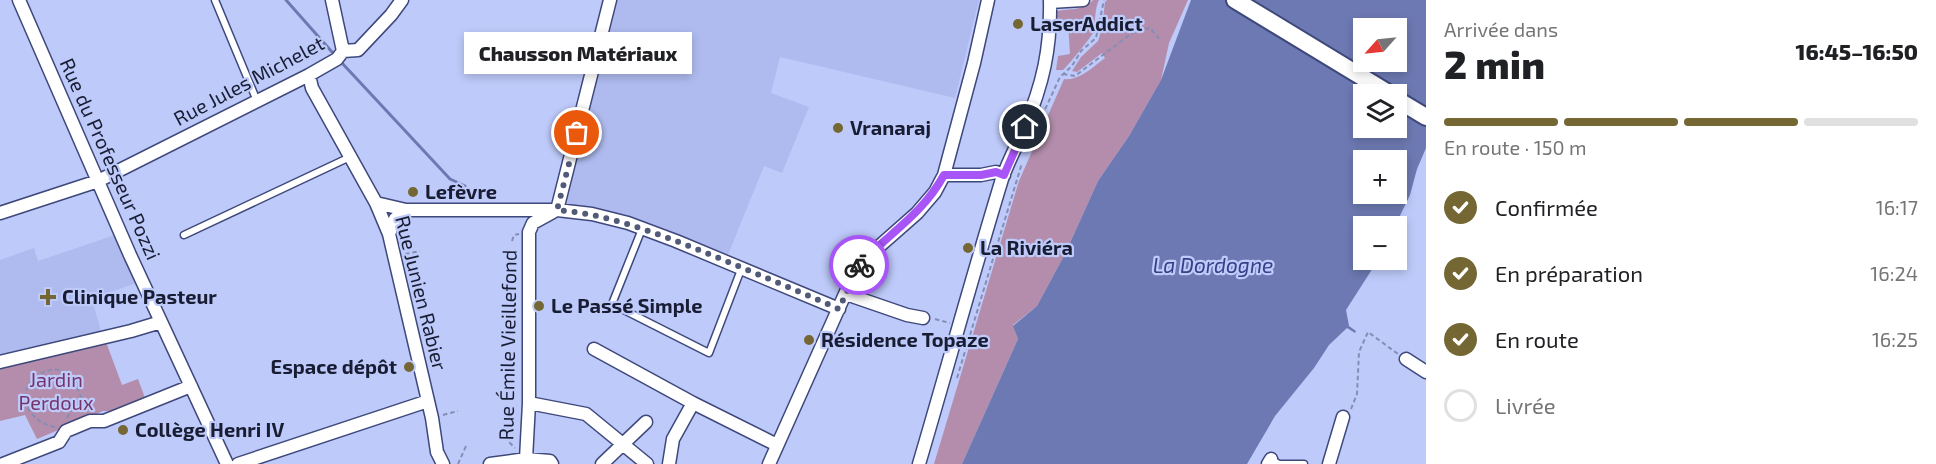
<!DOCTYPE html>
<html lang="fr">
<head>
<meta charset="utf-8">
<style>
	:root { --surface:#fff; --page:#f2f2f2; --text:#202124; --muted:#757577; --line:#e0e0e0; --accent:#756734 }
	body { margin:0; font-family:"Exo 2",sans-serif; background:var(--page); color:var(--text); height:100vh; display:flex; flex-direction:column; font-size:22px; white-space:nowrap }
	* { box-sizing:border-box; margin:0 }
	p { font-size:20px; color:var(--muted) }
	.icon { flex:none; width:33px; height:33px; fill:none; stroke:currentColor; stroke-width:2; stroke-linecap:round; stroke-linejoin:round }
	.map { position:relative; flex:1; overflow:hidden }
	.sheet { display:flex; flex-direction:column; background:var(--surface); width:510px }
	.sheet>* { flex:none }
	.needle { width:39px; rotate:243deg }
	.fabs { position:absolute; left:1353px; top:18px; display:grid; gap:12px }
	.fabs a { display:grid; place-items:center; width:54px; height:54px; border-radius:0px; background:var(--surface); box-shadow:0 3px 9px #0003; font-size:30px }
	.pin { position:absolute; display:grid; place-items:center; width:51px; height:51px; color:#fff; margin:-26px; border:3px solid #fff; border-radius:50%; box-shadow:0 2px 6px #0007 }
	.courier { position:absolute; display:grid; place-items:center; width:60px; height:60px; margin:-30px; border:4px solid #a855f7; border-radius:50%; background:#fff; color:#222; box-shadow:0 2px 8px #0007 }
	.bubble { position:absolute; height:42px; border-radius:0px; background:var(--surface); box-shadow:0 3px 9px #0003; font-size:20px; font-weight:800; line-height:42px; text-align:center }
	.head em { font-style:normal; font-weight:800 }
	.head div { display:flex; flex-direction:column-reverse }
	.head { display:flex; align-items:center; justify-content:space-between; height:102px; padding:0 18px }
	h1 { font-size:39px; font-weight:800; line-height:45px }
	.bar { display:grid; grid-template-columns:repeat(4,1fr); gap:9px 6px; align-content:center; height:72px; padding:0 18px }
	.bar i { height:8px; border-radius:4px; background:var(--line) }
	.bar .on { background:var(--accent) }
	.bar p { grid-column:span 4 }
	ol { padding:0 18px; list-style:none }
	li { display:flex; align-items:center; gap:18px; height:66px }
	li p { margin-inline-start:auto }
	li .icon { padding:6px; border-radius:50%; background:var(--accent); color:#fff; stroke-width:4 }
	li:last-child { color:var(--muted) }
	li i { width:33px; height:33px; border:3px solid var(--line); border-radius:50% }
	main { display:flex; flex:1; min-height:0 }
	.map>svg:first-child { display:block }
	.built { fill:#afbbef }
	.green { fill:#b38dab }
	.water { fill:#6d79b2; fill-rule:evenodd }
	.lines { fill:none; stroke-linecap:round; stroke-linejoin:round }
	.stream { stroke:#6d79b2; stroke-width:3 }
	.service-casing { stroke:#3e487b; stroke-width:9 }
	.minor-casing { stroke:#3e487b; stroke-width:15 }
	.secondary-casing { stroke:#3e487b; stroke-width:20 }
	.path { stroke:#848eb5; stroke-width:2; stroke-dasharray:4.5 3; stroke-linecap:butt }
	.service { stroke:#fff; stroke-width:6 }
	.minor { stroke:#fff; stroke-width:12 }
	.secondary { stroke:#fff; stroke-width:16 }
	.done { stroke:#525a79; stroke-width:6; stroke-dasharray:0 10.8 }
	.route { stroke:#a855f7; stroke-width:8 }
	.poi-dot { fill:#756734; stroke:#becafa; stroke-width:2 }
	.labels { text-anchor:middle; stroke-width:4.5; stroke-linejoin:round; paint-order:stroke }
	.poi-label { font-size:20px; font-weight:bold; fill:#181d33; stroke:#becafa; text-anchor:start }
	.street-label { font-size:20px; fill:#181d33; stroke:#becafa }
	.park-label { font-size:20px; fill:#76346b; stroke:#becafa }
	.water-label { font-size:21px; font-style:italic; fill:#364087; stroke:#becafa }
</style>
</head>
<body>
<main>
<div class="map">
<svg width="1426" height="464" viewBox="0 0 1426 464">
	<rect width="100%" height="100%" fill="#becafa"/>
	<path class="built" d="M616,0H979L955,98L780,57L771,93L809,107L782,173L764,166L728,255L646,223L601,210L563,204Z
		M115,235L136,283L92,299L102,335L0,359V260L34,248L38,261Z"/>
	<path class="green" d="M1093,0H1099C1094,10 1096,22 1093,33C1092,36 1066,68 1063,70H1056L1058,56L1070,54L1068,24H1056L1057,11C1070,9 1085,10 1093,0Z
		M1107,0H1188L1169,43L1161,80L1129,136L1098,181L1065,254L1037,306L1013,325L1018,339L962,464H934L1019,181L1064,79C1079,81 1093,67 1105,58L1102,53L1077,72L1072,71L1081,57L1098,41L1102,28L1105,2Z
		M106,342L122,385L138,379L145,398L116,411H103L37,439L25,415L0,421V366Z"/>
	<path class="water" d="M1191,0H1426V148L1417,169L1410,195L1395,226H1364V260H1378L1346,310L1349,326L1356,331L1355,333L1347,328L1329,345L1314,368L1275,416L1247,464H962L1018,339L1013,326L1037,306L1065,254L1098,181L1129,136L1161,80ZM1364,28H1396V62H1364ZM1364,94H1396V128H1364ZM1364,160H1396V194H1364Z"/>
	<g class="lines">
		<path class="stream" d="M286,0L332,52
			M342,63L450,179L465,186"/>
		<defs>
			<path id="service" d="M215,0L257,101
				M642,229L612,304L709,353L742,267
				M184,235L350,157
				M1271,459L1279,464H1304"/>
			<path id="minor" d="M19,0L130,255L227,464
				M332,0L343,51
				M1050,2L1083,0
				M309,75L312,88L376,203L389,234L432,418L437,452L443,464
				M944,175H981L996,172L1004,175
				M376,203L406,210H557L592,214L628,223L676,241L839,309
				M557,210L610,0
				M0,213L98,181L309,75L337,59L343,51L358,50L391,15L402,0
				M389,234L395,219L406,210
				M846,294L907,315L923,318
				M594,349L693,403
				M1406,359L1426,372
				M0,362L131,331L161,322
				M529,403L586,414L647,464
				M526,459L529,403V232L533,223L553,212
				M3,464L59,442L66,431L90,421H104L191,386
				M238,464L428,401
				M490,464L526,459L550,461L552,464
				M602,464L646,422
				M669,464L673,439L693,403L777,445
				M769,464L858,265L917,213L935,192L944,175L974,63L988,0
				M919,464C947,369 973,274 1002,179C1008,162 1017,145 1024,129C1043,84 1051,49 1050,0
				M1268,464L1271,459
				M1329,464L1343,417"/>
			<path id="secondary" d="M1235,0L1390,94
				M1396,99L1426,117"/>
		</defs>
		<use href="#service" class="service-casing"/>
		<use href="#minor" class="minor-casing"/>
		<use href="#secondary" class="secondary-casing"/>
		<path class="path" d="M1063,74L1075,76L1136,30L1150,28L1161,41
			M1042,116L1060,77L1072,66L1081,51L1096,38L1104,0
			M512,241L514,235L519,234
			M405,254L420,251
			M935,319L950,323
			M957,378L1022,163
			M1351,409L1357,394L1359,352L1368,332L1398,354
			M443,415L458,411
			M67,418L75,404L79,401L82,402L86,412
			M55,427C45,425 38,421 31,413C12,389 43,363 63,371C75,377 79,391 82,402
			M504,437L515,448
			M458,464L466,446"/>
		<use href="#service" class="service"/>
		<use href="#minor" class="minor"/>
		<use href="#secondary" class="secondary"/>
	</g>
	<g class="lines">
		<path class="done" d="M577,133L557,210C607,214 653,232 699,250C746,269 793,289 839,309L859,265"/>
		<path class="route" d="M859,265C889,233 922,215 944,175H981L996,172L1004,175L1025,127"/>
	</g>
	<g class="poi-dot">
		<circle cx="1018" cy="24" r="6"/>
		<circle cx="838" cy="128" r="6"/>
		<circle cx="413" cy="192" r="6"/>
		<circle cx="968" cy="248" r="6"/>
		<path d="M45 288h6v6h6v6h-6v6h-6v-6h-6v-6h6z"/>
		<circle cx="539" cy="306" r="6"/>
		<circle cx="809" cy="340" r="6"/>
		<circle cx="409" cy="367" r="6"/>
		<circle cx="123" cy="430" r="6"/>
	</g>
	<g class="labels">
		<g class="poi-label">
			<text x="1030" y="31">LaserAddict</text>
			<text x="850" y="135">Vranaraj</text>
			<text x="425" y="199">Lefèvre</text>
			<text x="980" y="255">La Riviéra</text>
			<text x="62" y="304">Clinique Pasteur</text>
			<text x="551" y="313">Le Passé Simple</text>
			<text x="821" y="347">Résidence Topaze</text>
			<text x="397" y="374" text-anchor="end">Espace dépôt</text>
			<text x="135" y="437">Collège Henri IV</text>
		</g>
		<g class="street-label">
			<text transform="translate(249 81) rotate(-28)" y="7">Rue Jules Michelet</text>
			<text transform="translate(110 159) rotate(66)" y="7">Rue du Professeur Pozzi</text>
			<text transform="translate(421 293) rotate(76)" y="7">Rue Junien Rabier</text>
			<text transform="translate(508 345) rotate(-89)" y="7">Rue Émile Vieillefond</text>
		</g>
		<g class="park-label">
			<text x="56" y="387">Jardin<tspan x="56" dy="23">Perdoux</tspan></text>
		</g>
		<g class="water-label">
			<text x="1213" y="273">La Dordogne</text>
		</g>
	</g>
</svg>
<div class="fabs">
<a><svg class="needle" viewBox="-14 -14 28 28"><path d="M0-13l5 13h-10z" fill="#e53935"/><path d="M0 13l5-13h-10z" fill="#757577"/></svg></a>
<a><svg class="icon" aria-label="layers" viewBox="0 0 24 24"><path d="M12 4l9 5-9 5-9-5zM3 14l9 5 9-5"/></svg></a>
<a>+</a>
<a>−</a>
</div>
<div class="pin" style="left:577px;top:133px;background:#ea580c"><svg class="icon" aria-label="bag" viewBox="0 0 24 24"><path d="M5 8h14l-1 12H6zM9 8a3 3 0 0 1 6 0"/></svg></div>
<div class="pin" style="left:1025px;top:127px;background:#1f2937"><svg class="icon" aria-label="home" viewBox="0 0 24 24"><path d="M3 11l9-7 9 7M6 9v11h12V9"/></svg></div>
<div class="courier" style="left:859px;top:265px"><svg class="icon" aria-label="bike" viewBox="0 0 24 24"><circle cx="6" cy="16" r="4"/><circle cx="18" cy="16" r="4"/><path d="M6 16l4-8h5l3 8M10 8l3 8H6M13 5h3"/></svg></div>
<div class="bubble" style="left:464px;top:32px;width:228px">Chausson Matériaux</div>
</div>
<section class="sheet">
<div class="head"><div><h1>2 min</h1><p>Arrivée dans</p></div><em>16:45–16:50</em></div>
<div class="bar"><i class="on"></i><i class="on"></i><i class="on"></i><i></i><p>En route · 150 m</p></div>
<ol>
<li><svg class="icon" aria-label="check" viewBox="0 0 24 24"><path d="M5 12l5 5 9-10"/></svg>Confirmée<p>16:17</p></li>
<li><svg class="icon" aria-label="check" viewBox="0 0 24 24"><path d="M5 12l5 5 9-10"/></svg>En préparation<p>16:24</p></li>
<li><svg class="icon" aria-label="check" viewBox="0 0 24 24"><path d="M5 12l5 5 9-10"/></svg>En route<p>16:25</p></li>
<li><i></i>Livrée</li>
</ol>
</section>
</main>
</body>
</html>
